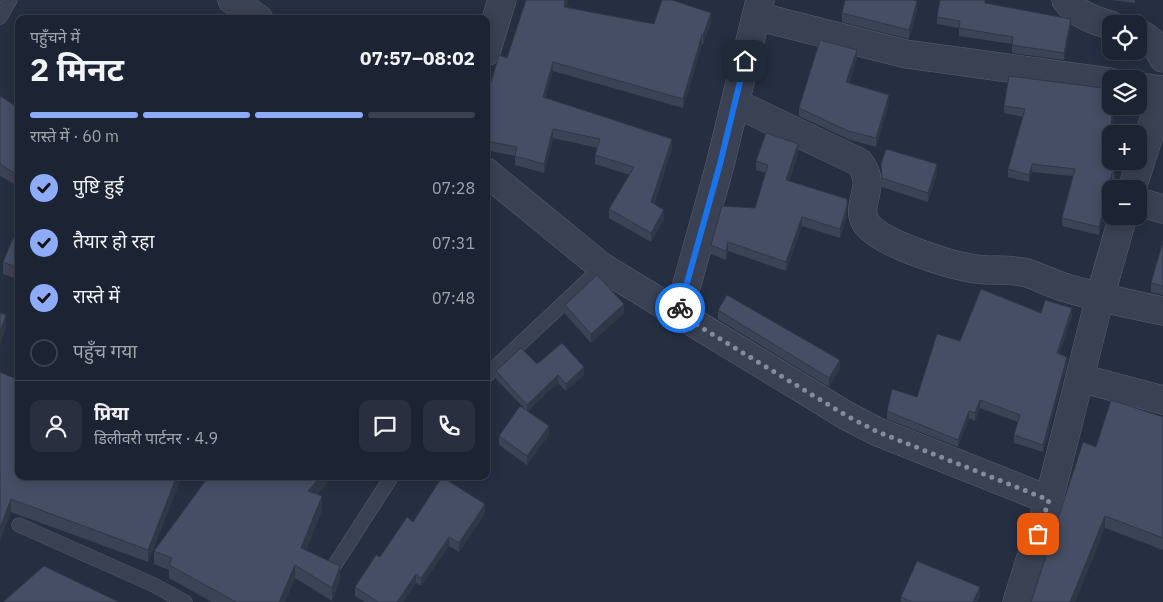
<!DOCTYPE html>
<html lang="hi">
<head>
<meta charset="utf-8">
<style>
	:root { --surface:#1c2332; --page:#292f3e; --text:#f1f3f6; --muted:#a0a4ac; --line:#3a404d; --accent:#8eabfa }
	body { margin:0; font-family:"IBM Plex Sans","Noto Sans Devanagari",sans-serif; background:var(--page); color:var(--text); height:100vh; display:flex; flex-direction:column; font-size:19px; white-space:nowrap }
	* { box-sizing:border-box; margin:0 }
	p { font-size:16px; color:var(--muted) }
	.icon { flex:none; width:28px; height:28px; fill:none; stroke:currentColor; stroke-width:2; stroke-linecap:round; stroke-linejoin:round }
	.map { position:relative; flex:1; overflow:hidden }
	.drawer { position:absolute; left:15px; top:15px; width:475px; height:465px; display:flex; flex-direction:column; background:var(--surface); border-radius:10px; box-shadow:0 2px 12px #0003,0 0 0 1px var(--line) }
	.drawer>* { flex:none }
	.controls { position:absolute; left:1102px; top:15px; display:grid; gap:10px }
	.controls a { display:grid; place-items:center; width:45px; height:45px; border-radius:10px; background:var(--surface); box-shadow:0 2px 12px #0003,0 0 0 1px var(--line); font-size:25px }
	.pin { position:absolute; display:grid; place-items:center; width:42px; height:42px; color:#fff; margin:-21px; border-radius:10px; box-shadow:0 2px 8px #0006 }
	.courier { position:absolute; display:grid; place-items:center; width:50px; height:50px; margin:-25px; border:4px solid #1a73e8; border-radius:50%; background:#fff; color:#222; box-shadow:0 1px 6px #0007 }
	.head em { font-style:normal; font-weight:700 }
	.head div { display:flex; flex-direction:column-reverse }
	.head { display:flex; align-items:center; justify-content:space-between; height:85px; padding:0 15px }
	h1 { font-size:32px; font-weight:700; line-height:38px }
	.bar { display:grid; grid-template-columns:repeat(4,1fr); gap:8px 5px; align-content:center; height:60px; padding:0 15px }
	.bar i { height:6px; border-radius:4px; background:var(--line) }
	.bar .active { background:var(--accent) }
	.bar p { grid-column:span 4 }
	.line { display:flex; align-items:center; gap:12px; padding:0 15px; border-top:1px solid var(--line) }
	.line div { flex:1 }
	.round { display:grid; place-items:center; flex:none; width:52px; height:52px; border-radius:10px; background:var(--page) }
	ol { padding:0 15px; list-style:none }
	li { display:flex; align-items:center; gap:15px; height:55px }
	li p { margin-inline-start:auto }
	li .icon { padding:5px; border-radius:50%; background:var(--accent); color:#111; stroke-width:4 }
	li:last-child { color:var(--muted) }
	li i { width:28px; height:28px; border:2px solid var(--line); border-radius:50% }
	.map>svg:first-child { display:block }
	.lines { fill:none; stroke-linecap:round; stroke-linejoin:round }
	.service-casing { stroke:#585f6f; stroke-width:15 }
	.minor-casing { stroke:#585f6f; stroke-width:29 }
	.service { stroke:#3a4152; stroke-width:14 }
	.minor { stroke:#3a4152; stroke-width:28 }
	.wall { fill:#3b4356 }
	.shaded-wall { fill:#303746 }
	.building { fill:#454e64; stroke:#303746 }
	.done { stroke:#848b9c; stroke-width:5; stroke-dasharray:0 9 }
	.route { stroke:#1a73e8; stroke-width:6 }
</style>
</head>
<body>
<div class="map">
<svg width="1163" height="602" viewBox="0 0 1163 602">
	<rect width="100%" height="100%" fill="#262f42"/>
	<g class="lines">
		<defs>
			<path id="service" d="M0,17L10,0
				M486,376L602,267
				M19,525L154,585L185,602
				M334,566L392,476"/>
			<path id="minor" d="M232,0L259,19
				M1066,0C1076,14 1095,21 1111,25
				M756,16L906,54L1111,82
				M1139,33C1150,39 1158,46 1163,58
				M486,52L502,0
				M1139,87L1163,90
				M735,103L859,162C879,186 854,204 866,223C879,243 947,264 970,268C989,272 1008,268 1027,273C1039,277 1051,283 1063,287C1096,297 1129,304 1163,311
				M486,172L602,267L847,416L878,432L1049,500
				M1132,189L1163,91
				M1139,202L1163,209
				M679,313L720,165L760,0
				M1080,378L1163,400
				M1017,602L1049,500L1100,297L1123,216"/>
		</defs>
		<use href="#service" class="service-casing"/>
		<use href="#minor" class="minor-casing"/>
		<use href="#service" class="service"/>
		<use href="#minor" class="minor"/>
	</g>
	<path class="wall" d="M526,0H568L566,7L654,24L711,22L703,44H702L683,108L553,71L545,98L672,148L654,204L664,219L651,242L609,218V209L630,175L595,164V155L598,148L553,138L544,173L515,165V156L486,150V105L507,58Z
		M1112,0H1135V3Z
		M986,3L1071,26L1064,60L1012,53V44L959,36V28L937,24V17Z
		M917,10L909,39L842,22V13Z
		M857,58L849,83L889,103L876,147L848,139L799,116V108Z
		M0,96L19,108V187L0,176Z
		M1004,106H1113L1112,128L1118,134L1114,181H1112L1099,235L1062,226V218L1073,176L1032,172L1029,182L1008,177V169L1023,117L1004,113Z
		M798,153L789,181L847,215L840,238L802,226L786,271L728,251L726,260L711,254V245L755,208L766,173L756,170V161Z
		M881,164L937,173L928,202L882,187Z
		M19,227V280L3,274V262Z
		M1163,241V295L1151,292V283Z
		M565,305L624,313L591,343L565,314Z
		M718,310L840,368L829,387L718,319Z
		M1041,313L1072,316L1059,354L1067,364L1043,452L1014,443V435L1018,422L980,408L975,421L969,418L958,447L887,419V411L917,397L960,341Z
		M537,364L584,375L566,391L558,383L528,411L549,435L527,465L499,445V436L523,407L496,379V371Z
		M0,372L19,476H182L148,562L11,512Z
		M1163,417V550L1105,528L1075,602H1031L1096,447Z
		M209,476H334L317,494L322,510L306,550L340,580L332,601L295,578L285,602H212L169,578V570L154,564V551Z
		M485,513L459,552L449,546L421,586L416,583L403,602H365L355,596V587L380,557L413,522Z
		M980,596L977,602H901V597Z"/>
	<path class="shaded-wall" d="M565,0H568L564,16V7Z
		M917,1V10L909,39V30Z
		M711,13V22L703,44V35Z
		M1071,19V26L1064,60V53Z
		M702,35V44L683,108V99Z
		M857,50V58L846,90V82Z
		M553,62V71L543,106V97Z
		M889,95V103L876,147V138Z
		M553,129V138L544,173V164Z
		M672,139V148L651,211V202Z
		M798,144V153L786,189V180Z
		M1115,161H1116L1114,181V173Z
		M937,164V173L928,202V193Z
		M1032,164V172L1029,182V175Z
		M1112,173V181L1099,235V227Z
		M847,206V215L840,238V229Z
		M664,210V219L651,242V233Z
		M802,217V226L786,271V262Z
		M728,242V251L726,260V251Z
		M624,304V313L591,343V334Z
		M1072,308V316L1057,361V353Z
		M6,315V328L0,345V332Z
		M1067,357V364L1043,452V445Z
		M840,360V368L829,387V378Z
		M584,367V375L566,391V384Z
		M558,375V383L527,412V405Z
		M980,400V408L975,421V413Z
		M969,411V418L958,447V440Z
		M549,426V435L527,465V456Z
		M177,476H182L148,562V550Z
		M321,476H334L308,504V491Z
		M322,496V510L301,562V548Z
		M11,499V512L0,541V528Z
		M485,504V513L459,552V543Z
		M1105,516V528L1075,602H1070Z
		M449,537V546L421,586V578Z
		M295,565V578L285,602H279Z
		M340,566V580L332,601V588Z
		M416,574V583L403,602H397Z
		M980,587V596L977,602H973Z"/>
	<path class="building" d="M526,0H565L564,7L654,24L662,0H672L711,13L703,35H702L683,99L553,62L543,97L672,139L651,202L664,210L651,233L609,209L634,167L595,155L600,139L553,129L544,164L515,156L517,147L486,141V105L489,89L499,55L507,58Z
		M845,0H913L917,1L909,30L842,13Z
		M940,0H985V3L1071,19L1064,53L1012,45L1013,37L959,28L960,21L937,17Z
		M820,40L857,50L846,82L889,95L876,138L848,131L799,108Z
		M1009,76L1111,89V106H1112L1111,128L1118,129V134H1111V161H1115L1114,173H1112L1099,227L1062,218L1075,169L1032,164L1029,175L1008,169L1025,109L1004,106Z
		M0,96L19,108V176L0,164Z
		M766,133L798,144L786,180L847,199V206L840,229L802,217L786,262L728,242L726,251L711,245L722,206L755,208L768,165L756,161Z
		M886,149L937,164L928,193L882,178L881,164Z
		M18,227H19V268L3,262Z
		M1163,241V286L1151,283Z
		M597,275L624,304L591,334L565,305Z
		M981,289L1041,313L1045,300L1072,308L1057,353L1067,357L1043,445L1014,435L1020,415L980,400L975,413L969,411L958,440L887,411L892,389L917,397L937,334L960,341Z
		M727,295L840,360L829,378L718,310Z
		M0,313L6,315L0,332Z
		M562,343L584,367L566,384L558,375L527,405L496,371L521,348L537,364Z
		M0,372L19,380V476H177L148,550L11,499L0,528Z
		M1111,400L1163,417V538L1105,516L1070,602H1031L1083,442L1096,447Z
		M520,406L549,426L527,456L499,436Z
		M209,476H321L308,491L322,496L301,548L340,566L332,588L295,565L279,602H236L169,565L172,558L154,551Z
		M442,477L485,504L459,543L449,537L421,578L416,574L397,602H378L355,587L376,555L380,557L407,517L413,522Z
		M917,561L980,587L973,602H912L901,597Z
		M44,566L119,602H3Z"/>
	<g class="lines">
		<path class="done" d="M680,308L679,314L847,416L878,432L1049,500L1038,534"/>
		<path class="route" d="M680,308L720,164L745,61"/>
	</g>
</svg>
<div class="controls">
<a><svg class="icon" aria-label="locate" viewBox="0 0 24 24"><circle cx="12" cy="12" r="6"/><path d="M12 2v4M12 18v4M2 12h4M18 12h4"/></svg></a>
<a><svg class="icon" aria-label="layers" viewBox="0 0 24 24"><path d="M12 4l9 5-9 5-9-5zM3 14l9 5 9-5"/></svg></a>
<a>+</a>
<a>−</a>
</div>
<div class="pin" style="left:1038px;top:534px;background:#ea580c"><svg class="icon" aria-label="bag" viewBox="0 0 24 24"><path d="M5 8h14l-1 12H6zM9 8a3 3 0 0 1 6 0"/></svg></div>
<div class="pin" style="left:745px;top:61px;background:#1f2937"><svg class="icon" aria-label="home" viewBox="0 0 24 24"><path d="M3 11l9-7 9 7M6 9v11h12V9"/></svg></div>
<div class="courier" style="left:680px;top:308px"><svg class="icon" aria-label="bike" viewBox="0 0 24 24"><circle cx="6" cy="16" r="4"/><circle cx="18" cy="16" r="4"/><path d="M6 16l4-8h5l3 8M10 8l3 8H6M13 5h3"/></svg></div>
<section class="drawer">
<div class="head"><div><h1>2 मिनट</h1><p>पहुँचने में</p></div><em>07:57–08:02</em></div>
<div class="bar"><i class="active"></i><i class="active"></i><i class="active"></i><i></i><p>रास्ते में · 60 m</p></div>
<ol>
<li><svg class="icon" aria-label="check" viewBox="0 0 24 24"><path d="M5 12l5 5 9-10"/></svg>पुष्टि हुई<p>07:28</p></li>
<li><svg class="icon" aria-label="check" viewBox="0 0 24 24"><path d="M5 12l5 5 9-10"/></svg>तैयार हो रहा<p>07:31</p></li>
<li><svg class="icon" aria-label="check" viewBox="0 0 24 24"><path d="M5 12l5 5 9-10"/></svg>रास्ते में<p>07:48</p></li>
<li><i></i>पहुँच गया</li>
</ol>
<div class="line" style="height:90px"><a class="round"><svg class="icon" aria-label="person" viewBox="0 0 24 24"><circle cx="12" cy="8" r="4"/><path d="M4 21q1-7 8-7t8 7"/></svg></a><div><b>प्रिया</b><p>डिलीवरी पार्टनर · 4.9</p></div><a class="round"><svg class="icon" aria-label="chat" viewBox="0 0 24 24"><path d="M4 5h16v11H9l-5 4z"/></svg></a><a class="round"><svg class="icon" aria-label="phone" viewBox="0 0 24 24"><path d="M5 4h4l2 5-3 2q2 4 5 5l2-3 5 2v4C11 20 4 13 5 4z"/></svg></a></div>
</section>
</div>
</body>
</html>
